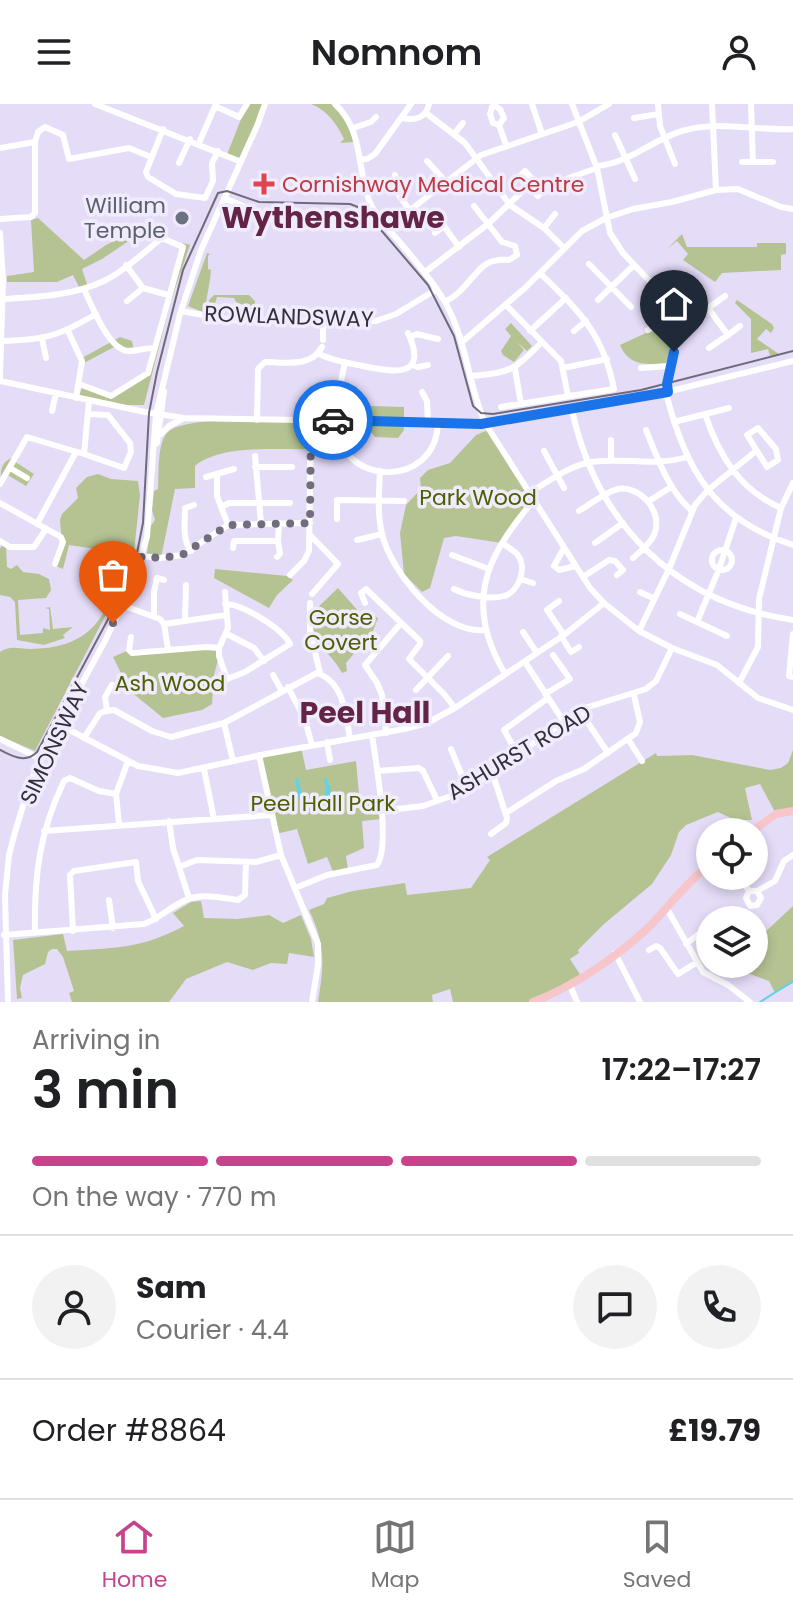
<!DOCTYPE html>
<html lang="en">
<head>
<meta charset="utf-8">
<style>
	:root { --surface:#fff; --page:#f2f2f2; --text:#202124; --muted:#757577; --line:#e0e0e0; --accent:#c6448c }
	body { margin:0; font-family:Poppins,sans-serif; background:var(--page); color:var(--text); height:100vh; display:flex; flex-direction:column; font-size:30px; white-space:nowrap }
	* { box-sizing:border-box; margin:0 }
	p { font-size:26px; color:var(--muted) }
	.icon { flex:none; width:44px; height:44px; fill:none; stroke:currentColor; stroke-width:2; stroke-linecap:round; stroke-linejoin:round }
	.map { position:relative; height:898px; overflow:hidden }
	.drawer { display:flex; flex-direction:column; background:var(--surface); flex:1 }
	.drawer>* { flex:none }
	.controls { position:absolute; left:696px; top:714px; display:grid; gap:16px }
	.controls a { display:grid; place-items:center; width:72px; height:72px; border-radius:50%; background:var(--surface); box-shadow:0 4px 12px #0003; font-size:40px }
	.pin { position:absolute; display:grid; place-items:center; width:68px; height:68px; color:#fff; margin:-82px -34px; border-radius:50% 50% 50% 0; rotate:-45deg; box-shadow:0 0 8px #0007 }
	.pin .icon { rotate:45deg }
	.courier { position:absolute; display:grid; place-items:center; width:80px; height:80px; margin:-40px; border:6px solid #1a73e8; border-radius:50%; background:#fff; color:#222; box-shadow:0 2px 10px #0007 }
	.summary em { font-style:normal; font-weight:600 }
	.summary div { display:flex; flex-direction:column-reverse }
	.summary { display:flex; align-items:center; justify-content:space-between; height:136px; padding:0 32px }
	h1 { font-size:52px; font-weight:600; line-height:60px }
	.bar { display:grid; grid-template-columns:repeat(4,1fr); gap:12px 8px; align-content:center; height:96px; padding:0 32px }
	.bar i { height:10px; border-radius:6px; background:var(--line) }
	.bar .selected { background:var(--accent) }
	.bar p { grid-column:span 4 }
	.line { display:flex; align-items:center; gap:20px; padding:0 32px; border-top:2px solid var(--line) }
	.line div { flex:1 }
	.round { display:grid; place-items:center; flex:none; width:84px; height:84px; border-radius:42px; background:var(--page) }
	header { display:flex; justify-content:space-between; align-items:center; height:104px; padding:0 32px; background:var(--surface); font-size:36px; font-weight:600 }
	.menu { display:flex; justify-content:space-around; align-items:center; height:112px; border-top:2px solid var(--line); background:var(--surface); font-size:22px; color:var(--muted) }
	.menu a { display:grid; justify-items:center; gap:4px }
	.menu .selected { color:var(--accent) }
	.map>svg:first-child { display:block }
	.green { fill:#b5c393 }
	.water { fill:#61d3e6 }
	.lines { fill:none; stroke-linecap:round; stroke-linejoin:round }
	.stream { stroke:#61d3e6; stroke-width:2 }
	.minor { stroke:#fff; stroke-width:6 }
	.major { stroke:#f7c6ca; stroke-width:8 }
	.tram { stroke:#706b7b; stroke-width:2 }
	.done { stroke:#726c7d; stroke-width:8; stroke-dasharray:0 14.4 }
	.route { stroke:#1a73e8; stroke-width:10 }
	.health-dot { fill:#e0444e; stroke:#f1ecfd; stroke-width:3 }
	.worship-dot { fill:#6b7280; stroke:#f1ecfd; stroke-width:3 }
	.labels { text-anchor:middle; stroke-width:7; stroke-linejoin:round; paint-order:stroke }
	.health-label { font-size:22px; fill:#be3a42; stroke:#f1ecfd; text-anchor:start }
	.worship-label { font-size:22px; fill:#5b616d; stroke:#f1ecfd; text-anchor:end }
	.street-label { font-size:22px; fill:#34303b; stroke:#f1ecfd }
	.park-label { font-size:22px; fill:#4e5f01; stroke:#f1ecfd }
	.district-label { font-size:30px; font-weight:bold; fill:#632446; stroke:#f1ecfd }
</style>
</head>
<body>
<header><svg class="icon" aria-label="menu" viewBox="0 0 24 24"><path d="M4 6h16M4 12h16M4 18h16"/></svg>Nomnom<svg class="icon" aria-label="person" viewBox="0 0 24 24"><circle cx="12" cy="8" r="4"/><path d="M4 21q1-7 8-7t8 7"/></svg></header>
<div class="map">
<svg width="793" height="898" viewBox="0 0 793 898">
	<rect width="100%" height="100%" fill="#e5dcf8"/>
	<path class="green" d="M247,0H265L239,57L228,52V48Z
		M311,0C316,0 325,0 331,0C344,4 352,26 353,38L340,39L344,35C337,20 327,6 311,0Z
		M38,114L84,156L106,141L142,123L145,126L102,155L82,165L88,183L80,185L73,171L57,178H7V172L34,168L31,116Z
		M682,130L687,143H757V139H786V150L781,151V166L722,169L715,178L683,156L688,150L677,137L667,145Z
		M183,139L190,141L171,197L144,301H121L79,293L82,283L109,293L148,270Z
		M207,149L210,150L208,152V165L211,166C210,181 206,193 205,209L188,202Z
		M681,174L701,187L689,196L682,191H668Z
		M214,191H249L255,197V211H249L248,203L236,198L234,194L217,193L212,209H209V196Z
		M737,196L772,220L774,224L771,229L766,225L757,235L779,250L770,252L768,245L751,249V215L735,199Z
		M672,217L679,225L666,259C646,261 629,262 620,241Z
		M511,219L532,242L527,247L517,238L524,246L514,258L503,251L501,247L511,232L505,225Z
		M120,233L132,237L134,246L116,242L82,260V254Z
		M369,302L404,303V326L398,334L375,333L369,326Z
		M311,316L310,345C277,346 221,340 195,362V384L175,385L161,454L147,450L150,423L155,416L152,406L154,387L158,385C159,370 157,343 166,330C180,310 283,316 311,316Z
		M488,326L533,397L502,439L456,432L444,434L430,484L422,488L404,470L400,429L406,401L421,385L420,374L428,366L450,359L476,331Z
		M16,352L14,357L34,370L26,382L6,370L1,378C0,363 2,357 16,352Z
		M98,370L111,375L138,377L140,391L134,448L127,470L35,647L0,632V548C12,541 17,545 30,545C83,544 105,522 118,471L115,463L114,472L110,471L104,488L101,468L107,467V463L115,460L116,448L69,441L63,465L56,462L62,441L60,416L62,410L78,394L76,384L87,373Z
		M3,439L6,441L7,463L11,465L17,461L23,468L39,470L49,475L51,486L46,494L18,496L20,531L43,529V524L50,526L49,505L45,504L50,503L53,525L73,523L63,531L65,534L44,541L17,536L15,498L10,493L0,491V445Z
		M215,465L287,472L293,476L277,491L269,504L214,474Z
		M338,484L359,508H369L378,514L373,527L346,559L347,567L342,569C326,539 311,550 313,508Z
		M215,542L219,552L214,571L212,600L202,606L163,614L130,587L113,553L129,546Z
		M301,643L306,666L356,657L360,701L380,699L382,715L362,717L364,744L346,752L348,766L334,770L327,753L308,760L297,725L276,730L259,651Z
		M793,646V705L775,708L760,680L745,684L752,716H735L718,708L686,721L679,728L671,751L652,780L604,820L578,846L579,849L570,855L581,872L552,889L529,898H453L450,885L432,891L433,898H318C324,860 326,842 309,806L324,800L327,794L353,787L405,779L407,791L471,784L490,756L487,753L656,649L657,652L692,651L770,666L781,664L788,659Z
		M201,797L204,814L237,815L269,811L283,819L301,811L311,835L314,853L289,849L287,860L271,859L253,866L227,858L186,875L169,898H72L69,889L74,887L63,853L57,845H52L48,848L45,860L23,871L20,884L22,894L17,895L13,836L63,830L67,847C114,844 141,845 184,822L173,809L191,798Z
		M793,802V879L775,889L769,877L723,860H754V832L763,830Z"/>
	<path class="water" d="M295,674L299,675L302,693L316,696L323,693L326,686L324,675L327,674L331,687L326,699L308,703L299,698Z"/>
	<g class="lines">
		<path class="stream" d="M760,898L793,877"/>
		<path class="minor" d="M95,0L239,57
			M335,0C365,28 356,67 371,101C377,114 388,125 397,135C414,155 431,175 445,198C467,237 468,280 485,319L590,484L604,499L639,527L672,544L717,561L758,594L793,606
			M532,0L542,30
			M572,0L597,64L610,129L623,149L674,203L683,222
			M658,0L660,22L675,60
			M712,0L716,86
			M215,2L239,13L247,0
			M426,9L465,39L510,101L544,124L564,144
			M402,14C415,17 426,14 429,0
			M634,14L659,10
			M499,21L504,14L500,5L495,2L492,3L490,10L493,19L499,21L506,41
			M353,24L371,18L376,13
			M163,25L146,68L148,73L176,90L205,94L213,77L212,59L218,47
			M454,30L463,19
			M615,31L635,75
			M199,39L216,0
			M0,44L35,38L38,28L45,23L63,31L69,55L129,44L151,53
			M360,56L367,55L375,50L411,0
			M427,57L446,78
			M742,58H753L751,0
			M753,58H773
			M179,59L190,35
			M596,62C629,60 651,36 682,27C720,16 755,27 793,25
			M525,67L543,86L538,92L520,72Z
			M395,71L398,90L411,108
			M569,83L566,75L597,64
			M224,94L243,102
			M0,115L31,113L35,109V38
			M387,124L481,51L578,18L609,0
			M544,124L555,110
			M0,129L3,176L0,273
			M435,129L444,122L459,143
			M589,160L631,203
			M126,161L143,184L168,191
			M425,168L488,120L529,81
			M84,185C92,202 108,245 128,247C136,247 146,244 154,244
			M2,195C38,193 73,192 106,176C126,166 144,148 162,134L183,143L148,269L111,292L79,280
			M598,196L634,161
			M127,197L143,184
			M445,198C450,195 457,191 461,186C478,170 482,153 509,156L517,151L515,142L502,138L474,102
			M506,201L561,257L568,292
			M708,204L728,231L709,244
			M181,207L231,216L376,217L396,210L437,185
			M648,226L679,211
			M68,227L82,257L76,294
			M530,227L566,194
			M574,227L586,217
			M728,231L740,222
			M410,233L417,230L438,235
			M42,235L46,254
			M323,236V217
			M1,237C44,236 59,232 96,210
			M462,238L526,183L582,127L606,114L633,105L672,98L716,86L738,85L781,103L793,105
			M319,250C333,257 348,259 363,262C394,269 429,274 408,229
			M412,261L418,263L428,261
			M563,264L607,255
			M641,264L670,262
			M515,265L521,300
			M471,272C511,268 512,268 541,239
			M0,277L145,308L184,314L485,319L638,295L793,257
			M340,282L345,258
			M422,288L427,297L428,319
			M668,288L670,262L683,222L725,192
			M666,289C685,365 714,416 793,441
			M501,303L614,285C603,229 579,207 540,169
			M572,306C597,421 676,499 793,516
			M52,307L56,289
			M705,310C719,352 740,386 781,404
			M257,316L258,265L265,258C285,258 311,264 322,243
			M334,316C338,383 435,387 438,319
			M674,318L729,304
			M758,324L776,345L778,356L767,363L747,331Z
			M646,326C658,355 668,386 692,407
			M161,330L169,322L184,314
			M157,339L164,287
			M544,347L564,384
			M84,350L124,364L131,348L130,339L108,311L88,310
			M255,352L261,419
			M611,356V336
			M255,363H292
			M10,364L27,374
			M380,367C379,388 377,409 382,430C391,468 442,531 485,526
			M217,372V392L228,421
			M206,373L234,365
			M0,380L27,333L84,350L89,297
			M528,390C547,378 569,362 591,358C624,353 654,363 687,353
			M649,397L671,383
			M0,399L61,433L63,438L55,460
			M261,399H290
			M221,403L229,399H255
			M579,407C591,400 605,388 618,385C641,381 664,409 654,431C650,440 640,448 633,454
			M337,415V396L404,397
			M37,420L76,348
			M311,432L338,460L312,490
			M357,436L382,430
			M0,437L10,443H34L46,425
			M595,439L623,419
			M233,444L234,437H278L279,419
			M564,444L554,462L559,466L575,462
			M712 456a10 10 0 1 1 20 0a10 10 0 1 1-20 0Z
			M191,447C182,436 185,418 185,404L194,401
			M452,451L489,465
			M142,452L160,454L182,451L228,421L310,419
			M277,453L280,450L278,437
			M290,471L304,457L309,447L311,316
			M583,473L609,456L615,457L623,466L617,471
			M520,475L533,479
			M454,485C465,491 491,496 504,492C519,488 528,463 517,450C513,446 506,442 502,439
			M640,488L653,494
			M559,497L547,506L564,531
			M310,499V527L320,569
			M365,499L361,489L366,485L420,537V540L409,555L444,590L455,604
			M225,500C241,499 283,525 290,540L245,568L227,575
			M122,501L160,515L164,520L168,545
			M680,510L727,532
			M154,511V488L157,474L164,476
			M185,515L186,481
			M697,518L719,465L736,414
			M164,520L226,511
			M639,527L669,465L695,401L708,386L756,347
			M523,528L537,549
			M227,530L254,544L264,557
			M793,530L789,572L793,573
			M561,532L571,548L579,543
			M131,533L129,546L132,549L206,543L219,544
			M525,558L564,618
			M505,569C499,561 495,551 491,541C469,482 496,442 533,397
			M273,571L282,587
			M219,579L227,575L219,552V544L228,524L225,488
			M739,579L758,543L759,495L781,404L793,379
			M288,583L305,616L312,641
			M416,586L448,552
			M545,590L570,575L553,551
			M107,607L105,593L112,581
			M580,607L608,649
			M224,619L233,657
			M58,620L138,662L178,669L266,650L404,625L427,619L455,604L564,531L604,499
			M386,629L382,591L377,579L365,561L401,519
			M84,634L100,609L106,607L114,606L152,627L171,633L224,619L317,569C344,578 346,611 350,635
			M0,635L41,655
			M628,635L642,657
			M327,638L330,656
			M451,645L467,684
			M259,651L281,751L318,840V861L312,898
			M518,651L504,626L548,594
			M204,665L214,715
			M377,667L419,664L423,667L437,696
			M381,707L423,702L462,688L585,604L646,585L656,577L672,544
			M506,709L556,677L584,665L636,629L640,618L634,591
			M169,717L173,744L189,794
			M119,720L116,690L128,657
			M44,727L272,711
			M491,730L506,719L507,714L492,668
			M179,763L197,756L256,758L281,751
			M739,772L749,787H757L761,794L757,801L750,802L746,794L749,787
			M295,784L327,771L377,761C391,741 376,659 372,631
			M757,787L775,777L784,757L793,751
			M109,796L113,824
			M666,803L703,868L728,881L750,898
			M716,816L718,814
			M73,827L70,771L74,767L136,758L138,777L156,815
			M35,829C34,773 39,729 64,677L70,674L99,687L116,690
			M4,831L144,820C161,814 174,799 191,794C205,790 223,794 238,796L245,791L246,758
			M686,840L710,821
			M649,846L656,842L660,844L678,870L696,859
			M615,849L640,898
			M570,881L577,898
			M8,898L5,791L9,751L15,728L30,679L44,649L105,537L135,473L147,433L156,310L180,210L201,146L257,22L265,0"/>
		<path class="major" d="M751,728L776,710L793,707
			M533,898C573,883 618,852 649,823C670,801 686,779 710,760"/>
		<path class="tram" d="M0,646C13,652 25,660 37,648L121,491L136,454L143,419L149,309L157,268L183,166L218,89L227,87L259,98L350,100L363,105L428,181L454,232L473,302L481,309L493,310L641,286L793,247"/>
	</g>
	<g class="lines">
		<path class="done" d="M113,519L142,452L161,454L182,451L228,421L310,419L311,316H333"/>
		<path class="route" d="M333,316L481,320L668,288L667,280L674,248"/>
	</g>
	<path class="health-dot" d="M260 68h8v8h8v8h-8v8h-8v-8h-8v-8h8z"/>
	<circle class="worship-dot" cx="182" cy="114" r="8"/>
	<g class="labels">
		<g class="health-label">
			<text x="282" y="88">Cornishway Medical Centre</text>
		</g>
		<g class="worship-label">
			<text x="166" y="109">William<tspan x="166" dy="25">Temple</tspan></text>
		</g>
		<g class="street-label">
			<text transform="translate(289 212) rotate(2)" y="8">ROWLANDSWAY</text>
			<text transform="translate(54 639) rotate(-65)" y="8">SIMONSWAY</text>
			<text transform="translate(519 648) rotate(-31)" y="8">ASHURST ROAD</text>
		</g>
		<g class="park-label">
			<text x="478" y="401">Park Wood</text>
			<text x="341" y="521">Gorse<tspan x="341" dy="25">Covert</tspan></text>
			<text x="170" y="587">Ash Wood</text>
			<text x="323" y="707">Peel Hall Park</text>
		</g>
		<g class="district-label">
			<text x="333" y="124">Wythenshawe</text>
			<text x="365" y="619">Peel Hall</text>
		</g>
	</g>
</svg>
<div class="controls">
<a><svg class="icon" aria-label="locate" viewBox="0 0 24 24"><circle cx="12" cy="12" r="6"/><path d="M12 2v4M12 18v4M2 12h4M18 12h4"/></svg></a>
<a><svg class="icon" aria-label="layers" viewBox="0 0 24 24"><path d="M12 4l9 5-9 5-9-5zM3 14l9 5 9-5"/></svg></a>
</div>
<div class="pin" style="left:113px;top:519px;background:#ea580c"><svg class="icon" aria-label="bag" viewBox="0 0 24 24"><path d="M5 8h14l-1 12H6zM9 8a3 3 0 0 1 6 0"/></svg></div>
<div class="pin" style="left:674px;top:248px;background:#1f2937"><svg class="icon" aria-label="home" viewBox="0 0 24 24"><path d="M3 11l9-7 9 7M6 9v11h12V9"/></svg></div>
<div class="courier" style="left:333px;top:316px"><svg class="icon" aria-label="car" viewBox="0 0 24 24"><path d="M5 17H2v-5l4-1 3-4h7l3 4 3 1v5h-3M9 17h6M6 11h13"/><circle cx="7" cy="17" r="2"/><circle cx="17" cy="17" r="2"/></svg></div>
</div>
<section class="drawer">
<div class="summary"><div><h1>3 min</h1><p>Arriving in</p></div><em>17:22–17:27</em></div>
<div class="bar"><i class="selected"></i><i class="selected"></i><i class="selected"></i><i></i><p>On the way · 770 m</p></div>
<div class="line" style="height:144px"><a class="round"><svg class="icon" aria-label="person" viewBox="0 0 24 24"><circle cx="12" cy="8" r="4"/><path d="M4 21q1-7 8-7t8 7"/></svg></a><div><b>Sam</b><p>Courier · 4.4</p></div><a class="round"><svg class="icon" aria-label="chat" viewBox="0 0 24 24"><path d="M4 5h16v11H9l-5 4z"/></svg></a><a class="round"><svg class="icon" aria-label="phone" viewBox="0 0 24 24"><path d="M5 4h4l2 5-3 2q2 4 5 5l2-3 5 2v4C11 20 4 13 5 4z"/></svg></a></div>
<div class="line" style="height:104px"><div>Order #8864</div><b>£19.79</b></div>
</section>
<nav class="menu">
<a class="selected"><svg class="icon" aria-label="home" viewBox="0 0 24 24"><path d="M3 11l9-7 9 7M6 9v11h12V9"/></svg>Home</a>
<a><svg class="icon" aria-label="map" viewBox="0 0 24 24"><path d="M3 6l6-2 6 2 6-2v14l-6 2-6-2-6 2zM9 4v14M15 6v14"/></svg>Map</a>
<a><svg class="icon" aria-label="saved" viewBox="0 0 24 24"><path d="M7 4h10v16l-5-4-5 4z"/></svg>Saved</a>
</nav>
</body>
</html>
